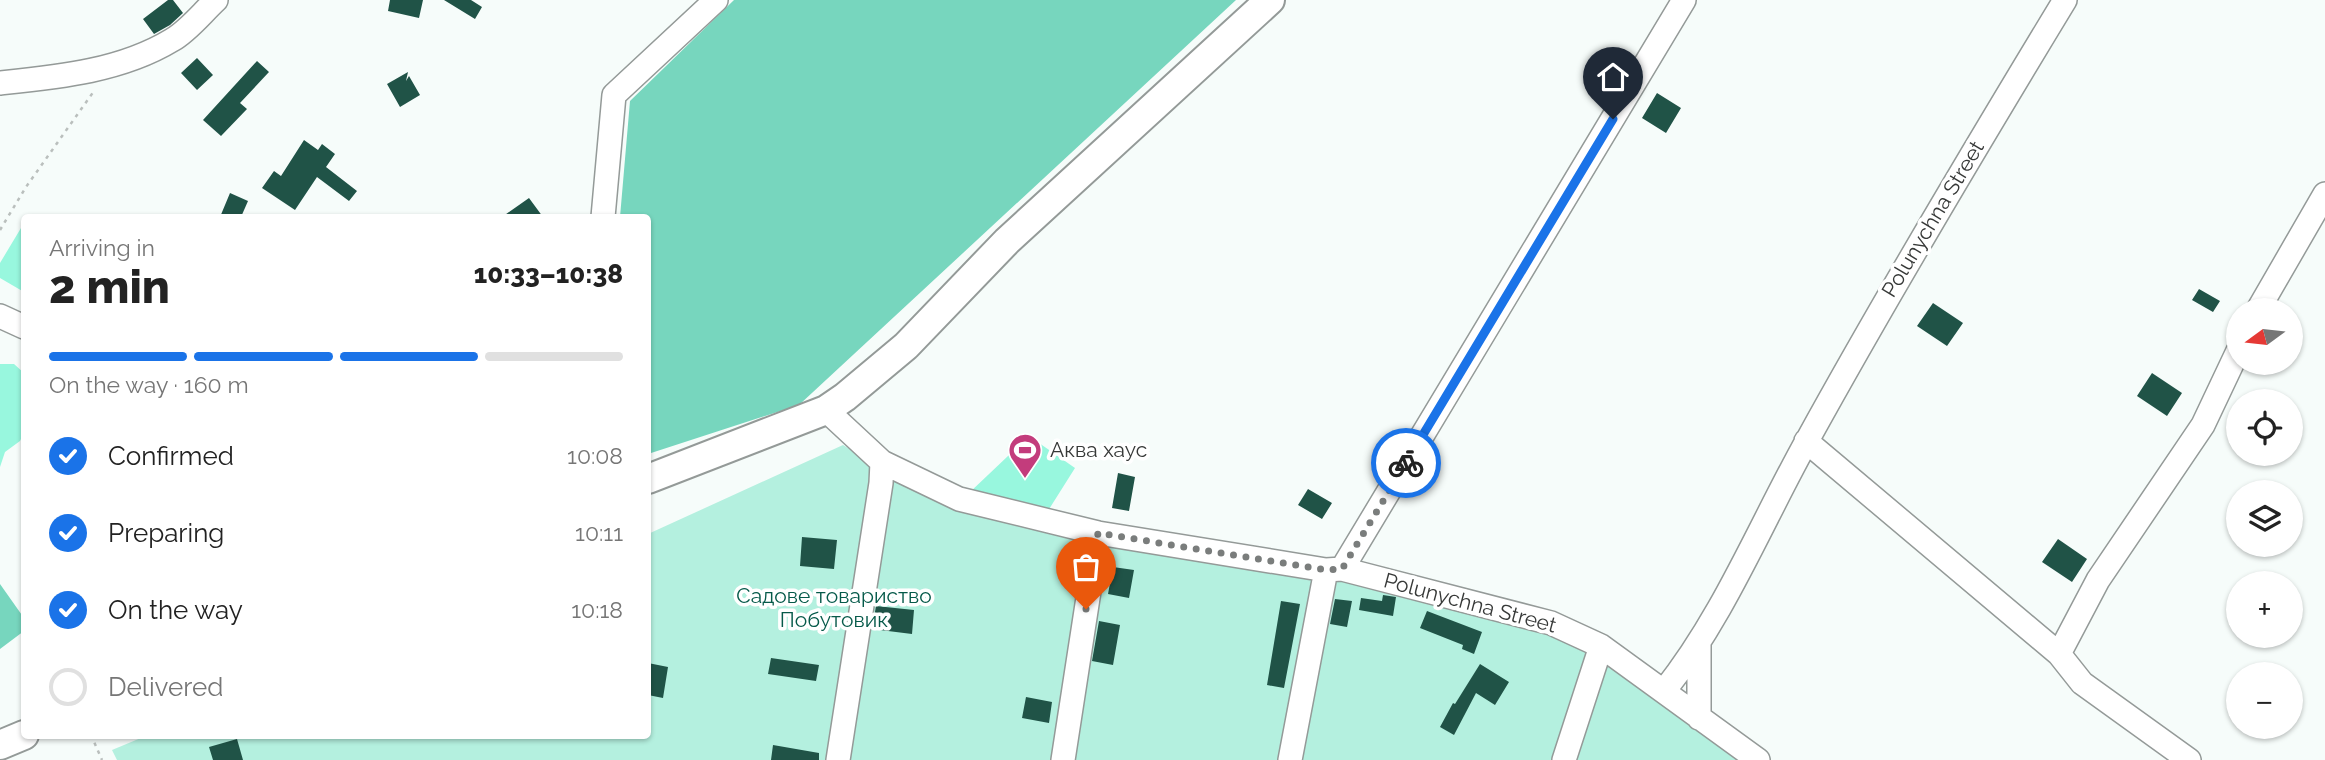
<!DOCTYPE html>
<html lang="en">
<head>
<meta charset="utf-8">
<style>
	:root { --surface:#fff; --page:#f6f6f6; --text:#222; --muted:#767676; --line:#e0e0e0; --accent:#1a73e8 }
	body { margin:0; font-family:Raleway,sans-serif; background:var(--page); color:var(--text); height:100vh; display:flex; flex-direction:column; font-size:26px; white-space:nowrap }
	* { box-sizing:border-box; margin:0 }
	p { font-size:23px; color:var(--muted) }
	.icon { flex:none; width:38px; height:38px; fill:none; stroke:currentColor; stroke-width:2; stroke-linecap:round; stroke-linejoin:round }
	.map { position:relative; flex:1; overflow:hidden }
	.drawer { position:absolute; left:21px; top:214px; width:630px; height:525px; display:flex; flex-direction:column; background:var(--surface); border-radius:7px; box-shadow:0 2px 5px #0004 }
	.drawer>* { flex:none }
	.needle { width:46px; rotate:255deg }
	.fabs { position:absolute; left:2226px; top:298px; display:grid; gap:14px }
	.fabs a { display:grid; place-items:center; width:77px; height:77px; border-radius:50%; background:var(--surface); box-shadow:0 2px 5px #0004; font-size:35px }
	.pin { position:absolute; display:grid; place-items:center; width:60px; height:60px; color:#fff; margin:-72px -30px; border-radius:50% 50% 50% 0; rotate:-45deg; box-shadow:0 0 7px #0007 }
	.pin .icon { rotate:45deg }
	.courier { position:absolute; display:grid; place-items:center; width:70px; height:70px; margin:-35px; border:5px solid #1a73e8; border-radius:50%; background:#fff; color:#222; box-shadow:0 2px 9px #0007 }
	.overview em { font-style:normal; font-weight:800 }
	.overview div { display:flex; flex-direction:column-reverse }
	.overview { display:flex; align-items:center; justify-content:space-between; height:119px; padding:0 28px }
	h1 { font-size:46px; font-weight:800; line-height:52px }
	.bar { display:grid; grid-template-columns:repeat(4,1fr); gap:10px 7px; align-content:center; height:84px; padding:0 28px }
	.bar i { height:9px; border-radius:5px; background:var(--line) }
	.bar .on { background:var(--accent) }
	.bar p { grid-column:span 4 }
	ol { padding:0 28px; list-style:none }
	li { display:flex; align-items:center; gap:21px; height:77px }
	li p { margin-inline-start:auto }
	li .icon { padding:7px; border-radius:50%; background:var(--accent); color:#fff; stroke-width:4 }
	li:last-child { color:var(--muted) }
	li i { width:38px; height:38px; border:4px solid var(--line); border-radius:50% }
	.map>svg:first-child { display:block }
	.green { fill:#b4f0df }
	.forest { fill:#77d6be }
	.water { fill:#98f7de }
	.building { fill:#205347 }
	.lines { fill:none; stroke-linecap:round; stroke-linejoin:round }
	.minor-casing { stroke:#949a98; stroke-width:26 }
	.major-casing { stroke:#949a98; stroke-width:32 }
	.path { stroke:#babfbd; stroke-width:2.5; stroke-dasharray:3.5 5; stroke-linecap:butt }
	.minor { stroke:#fff; stroke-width:23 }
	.major { stroke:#fff; stroke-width:28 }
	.done { stroke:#7a7d7c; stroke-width:7; stroke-dasharray:0 12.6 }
	.route { stroke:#1a73e8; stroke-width:9 }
	.labels { text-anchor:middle; stroke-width:7; stroke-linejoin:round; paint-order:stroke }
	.street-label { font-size:21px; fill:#373938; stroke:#fff }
	.poi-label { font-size:21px; fill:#373938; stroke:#fff; text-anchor:start }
	.park-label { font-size:21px; fill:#065a4a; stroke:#fff }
</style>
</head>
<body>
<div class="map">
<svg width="2325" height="760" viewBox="0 0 2325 760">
	<rect width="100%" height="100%" fill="#f6fcfa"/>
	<path class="green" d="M843,445L883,469L1230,560L1484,608L1577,638L1755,760H117L112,750L148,735H648V534Z"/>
	<path class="forest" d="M734,0H1236L799,405L648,454V217H620L630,101Z
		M0,584L24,618V631L0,649Z"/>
	<path class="water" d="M24,223V292L0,278V263Z
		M0,364H14L24,373V433L20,441L5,452L0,467Z
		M1029,436L1075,468L1046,514L969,493Z"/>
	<path class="building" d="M168,0H173L183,13L170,25L154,34L143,19Z
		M390,0H423L419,18L388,11Z
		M444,0H471L482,7L475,19Z
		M197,58L213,75L197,90L181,73Z
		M257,61L269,72L240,103L247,109L221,136L203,120Z
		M408,72L406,81L409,76L420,95L400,107L387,84Z
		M1657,93L1681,108L1666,133L1642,118Z
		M304,140L318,150L322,144L335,154L326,167L357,191L349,201L317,177L295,210L262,188L274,171L281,176Z
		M230,193L248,201L241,217H220Z
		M529,198L543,217H502Z
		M2199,289L2220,301L2213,312L2192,300Z
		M1933,303L1963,323L1947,346L1917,326Z
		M2152,373L2182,393L2167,416L2137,396Z
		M1118,473L1135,477L1129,511L1112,508Z
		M1308,489L1332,503L1322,519L1298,505Z
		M802,537L837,540L834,569L800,566Z
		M2058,539L2087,559L2072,582L2042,562Z
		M1113,567L1134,570L1129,598L1108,594Z
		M1383,595L1396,597L1393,616L1359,610L1361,598L1382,601Z
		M1335,599L1352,601L1347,627L1330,624Z
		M1281,601L1300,604L1284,688L1267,685Z
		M876,606L914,610L912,634L872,629Z
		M1427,611L1482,632L1474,654L1462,649L1463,645L1420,628Z
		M1099,621L1120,625L1113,665L1092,661Z
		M771,658L819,665L816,681L768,674Z
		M648,663L668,667L663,698L648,695Z
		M1480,664L1509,682L1495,705L1476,693L1454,735L1440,727L1453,703L1455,704Z
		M1026,697L1052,702L1049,723L1022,718Z
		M237,739L243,760H213L209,747Z
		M773,745L819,753V760H771Z"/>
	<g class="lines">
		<defs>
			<path id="minor" d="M0,83C58,77 121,71 172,40C188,31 202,13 216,0
				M603,217L614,95L716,0
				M2258,310L2325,194
				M0,316L24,327
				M826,410L882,462L959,499L1098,533L1326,570L1342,569L1551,623L1601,646L1758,760
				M1806,441L2059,654L2082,683L2189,760
				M1342,569L1684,0
				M1699,644V718
				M2059,654L2098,580L2203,425L2238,351
				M1664,691C1724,616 1761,523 1808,439C1890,290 1977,145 2065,0
				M838,760L881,483L882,462
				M1063,760L1098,533
				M1290,760L1326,570
				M1564,760L1601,646"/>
			<path id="major" d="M648,479L826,410L845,397L906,346L1007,241L1270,0
				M0,745L24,735"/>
		</defs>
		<use href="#minor" class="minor-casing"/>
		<use href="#major" class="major-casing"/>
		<path class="path" d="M0,230L26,187L94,91
			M91,735L102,760"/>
		<use href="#minor" class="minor"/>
		<use href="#major" class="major"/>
	</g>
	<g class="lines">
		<path class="done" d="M1086,609L1098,533L1326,570L1342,569L1406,463"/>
		<path class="route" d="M1406,463L1613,119"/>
	</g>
	<defs>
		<symbol id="stadium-pin" viewBox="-11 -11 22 30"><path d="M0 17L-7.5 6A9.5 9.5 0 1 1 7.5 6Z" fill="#c33c7c" stroke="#fff"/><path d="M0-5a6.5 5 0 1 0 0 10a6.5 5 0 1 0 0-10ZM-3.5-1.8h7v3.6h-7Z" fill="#fff"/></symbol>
	</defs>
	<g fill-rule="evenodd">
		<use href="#stadium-pin" x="1006" y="431" width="38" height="52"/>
	</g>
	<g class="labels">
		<g class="street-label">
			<text transform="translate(1933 219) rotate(-59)" y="7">Polunychna Street</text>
			<text transform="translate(1470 603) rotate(15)" y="7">Polunychna Street</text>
		</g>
		<g class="poi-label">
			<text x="1050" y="457">Аква хаус</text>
		</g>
		<g class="park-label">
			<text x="834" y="603">Садове товариство<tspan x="834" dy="24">Побутовик</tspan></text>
		</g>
	</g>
</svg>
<div class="fabs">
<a><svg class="needle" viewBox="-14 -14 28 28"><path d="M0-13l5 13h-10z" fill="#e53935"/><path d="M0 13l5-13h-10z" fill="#767676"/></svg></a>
<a><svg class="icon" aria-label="locate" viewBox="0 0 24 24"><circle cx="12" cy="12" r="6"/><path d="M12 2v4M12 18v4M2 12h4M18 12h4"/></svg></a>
<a><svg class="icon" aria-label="layers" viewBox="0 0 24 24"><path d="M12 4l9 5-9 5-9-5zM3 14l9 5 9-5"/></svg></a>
<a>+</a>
<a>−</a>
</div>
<div class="pin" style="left:1086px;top:609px;background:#ea580c"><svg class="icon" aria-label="bag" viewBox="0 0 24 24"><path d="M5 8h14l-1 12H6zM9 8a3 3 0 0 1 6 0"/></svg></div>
<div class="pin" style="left:1613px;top:119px;background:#1f2937"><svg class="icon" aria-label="home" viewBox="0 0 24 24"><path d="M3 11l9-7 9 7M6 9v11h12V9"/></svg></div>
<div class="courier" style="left:1406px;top:463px"><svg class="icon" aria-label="bike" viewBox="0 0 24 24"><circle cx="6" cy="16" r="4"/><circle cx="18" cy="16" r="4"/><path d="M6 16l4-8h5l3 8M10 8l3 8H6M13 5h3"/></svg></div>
<section class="drawer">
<div class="overview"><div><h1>2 min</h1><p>Arriving in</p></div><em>10:33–10:38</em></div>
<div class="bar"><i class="on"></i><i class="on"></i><i class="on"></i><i></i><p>On the way · 160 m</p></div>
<ol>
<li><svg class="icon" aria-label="check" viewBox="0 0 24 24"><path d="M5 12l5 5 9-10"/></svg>Confirmed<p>10:08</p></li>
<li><svg class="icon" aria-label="check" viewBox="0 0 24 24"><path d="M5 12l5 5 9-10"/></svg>Preparing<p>10:11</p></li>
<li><svg class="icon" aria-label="check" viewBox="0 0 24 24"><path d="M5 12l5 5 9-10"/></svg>On the way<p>10:18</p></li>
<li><i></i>Delivered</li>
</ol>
</section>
</div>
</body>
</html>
